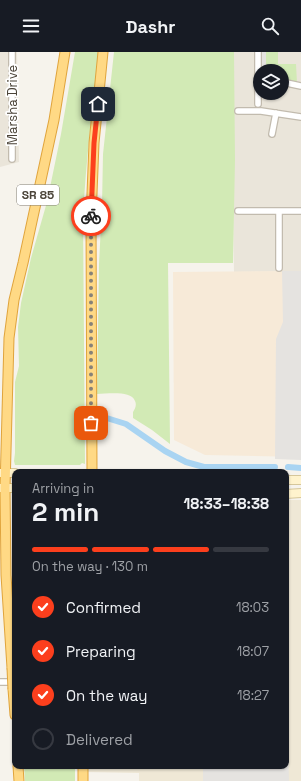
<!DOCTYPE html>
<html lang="en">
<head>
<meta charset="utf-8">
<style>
	:root { --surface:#171b24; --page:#242831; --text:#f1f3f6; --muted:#9ea1a6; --line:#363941; --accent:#fc3f1d }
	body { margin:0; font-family:"Space Grotesk",sans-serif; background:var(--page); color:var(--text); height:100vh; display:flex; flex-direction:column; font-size:15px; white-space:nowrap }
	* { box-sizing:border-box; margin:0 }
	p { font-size:13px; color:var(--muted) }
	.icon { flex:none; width:22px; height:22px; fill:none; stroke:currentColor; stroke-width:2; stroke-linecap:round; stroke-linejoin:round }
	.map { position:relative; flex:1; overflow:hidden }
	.drawer { position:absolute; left:12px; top:417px; width:277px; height:300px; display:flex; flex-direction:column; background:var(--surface); border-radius:8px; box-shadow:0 1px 3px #0004 }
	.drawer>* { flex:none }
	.buttons { position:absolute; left:253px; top:12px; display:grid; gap:8px }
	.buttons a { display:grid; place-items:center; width:36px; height:36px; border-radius:50%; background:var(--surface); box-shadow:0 1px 3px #0004; font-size:20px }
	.pin { position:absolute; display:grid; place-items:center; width:34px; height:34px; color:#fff; margin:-17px; border-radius:8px; box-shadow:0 2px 6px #0006 }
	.courier { position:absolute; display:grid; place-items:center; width:40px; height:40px; margin:-20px; border:3px solid #fc3f1d; border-radius:50%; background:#fff; color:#222; box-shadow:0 1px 5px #0007 }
	.summary em { font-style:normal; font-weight:600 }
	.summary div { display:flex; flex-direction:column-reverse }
	.summary { display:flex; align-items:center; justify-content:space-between; height:68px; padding:0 20px }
	h1 { font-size:26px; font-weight:600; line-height:30px }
	.bar { display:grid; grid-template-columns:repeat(4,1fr); gap:6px 4px; align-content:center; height:48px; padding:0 20px }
	.bar i { height:5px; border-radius:3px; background:var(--line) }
	.bar .selected { background:var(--accent) }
	.bar p { grid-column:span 4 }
	ol { padding:0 20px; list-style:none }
	li { display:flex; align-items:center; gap:12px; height:44px }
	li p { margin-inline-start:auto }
	li .icon { padding:4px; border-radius:50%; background:var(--accent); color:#fff; stroke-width:4 }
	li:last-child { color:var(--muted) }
	li i { width:22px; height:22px; border:2px solid var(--line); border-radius:50% }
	header { display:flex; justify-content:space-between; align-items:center; height:52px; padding:0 20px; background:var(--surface); font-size:18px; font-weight:600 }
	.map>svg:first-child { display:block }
	.residential { fill:#eae5da; fill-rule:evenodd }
	.commercial { fill:#f7ead8 }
	.education { fill:#efe8d6 }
	.green { fill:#d2eab5 }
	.parking { fill:#e5e3e0 }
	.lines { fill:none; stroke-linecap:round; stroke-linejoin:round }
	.canal { stroke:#a9d4f2; stroke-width:6 }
	.minor-casing { stroke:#c2bbae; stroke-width:8 }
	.secondary-casing { stroke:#d6c79b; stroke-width:10 }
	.trunk-casing { stroke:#e0a43c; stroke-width:11 }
	.minor { stroke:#fff; stroke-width:5.5 }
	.secondary { stroke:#fff3cd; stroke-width:8 }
	.trunk { stroke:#ffd985; stroke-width:9 }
	.trunk-bridge-casing { stroke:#e0a43c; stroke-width:11; stroke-linecap:butt }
	.trunk-bridge { stroke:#ffd985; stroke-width:9 }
	.done { stroke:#878178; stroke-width:4; stroke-dasharray:0 7.2 }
	.route { stroke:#fc3f1d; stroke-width:5 }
	.labels { text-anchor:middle; stroke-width:3.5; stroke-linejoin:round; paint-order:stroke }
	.shield { fill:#fff; stroke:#817c74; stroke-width:1 }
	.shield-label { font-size:12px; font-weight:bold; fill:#4b4439 }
	.street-label { font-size:13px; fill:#4b4439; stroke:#fff }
</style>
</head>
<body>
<header><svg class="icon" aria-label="menu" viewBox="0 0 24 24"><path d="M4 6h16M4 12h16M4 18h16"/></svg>Dashr<svg class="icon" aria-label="search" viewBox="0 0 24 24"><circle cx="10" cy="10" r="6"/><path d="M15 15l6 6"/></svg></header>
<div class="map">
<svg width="301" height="729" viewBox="0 0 301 729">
	<rect width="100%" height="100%" fill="#f6f3ec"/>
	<path class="residential" d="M0,0H17L19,110L0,115Z
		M231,0H301V219L234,220ZM260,19H282V41H260Z"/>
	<path class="commercial" d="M301,219V405L205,403L174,388L173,220Z"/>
	<path class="education" d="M286,448H301V729H139V721L88,720V714H286Z"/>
	<path class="green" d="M75,0H100C92,55 86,110 83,165L85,412L82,411L80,413H15L14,409L15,401V330L19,314L18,275L21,251L31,206L47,150L61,82Z
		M114,0H234L235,108L233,211H168L170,392L152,378L133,366V360C135,357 137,353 135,349C131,338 107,342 97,342L99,212L102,153L103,102Z
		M266,0H278V12H296L297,31L282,28V19H261V17H266Z
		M12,446H15V594L13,568L15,526Z
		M286,646H289V676H286Z
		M24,714H75V729H25Z"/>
	<path class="parking" d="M261,0H266V17H261Z
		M282,219H301V408L275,407L276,287L283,270Z
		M286,688H288L289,729H203V714H286Z"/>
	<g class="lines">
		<path class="canal" d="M97,363L126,372L165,399L186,410L204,415H275
			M288,415L301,416"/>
		<defs>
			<path id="minor" d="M12,0V107
				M258,0V52
				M282,30L301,34
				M238,59H261L301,65
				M272,82L276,61
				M238,159H301
				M279,159V216
				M0,630H15"/>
			<path id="secondary" d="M0,421H15
				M286,428H301
				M0,436H15
				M286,442L301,441"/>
			<path id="trunk" d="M92,420L91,167L94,91L103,0
				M12,616L6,523L5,436L9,286L14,248L23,211L54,68L65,0
				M13,637L15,663
				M18,714L19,729
				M83,729V714"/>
		</defs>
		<use href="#minor" class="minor-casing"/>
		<use href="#secondary" class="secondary-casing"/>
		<use href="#trunk" class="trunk-casing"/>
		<use href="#minor" class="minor"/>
		<use href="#secondary" class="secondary"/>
		<use href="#trunk" class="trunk"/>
		<defs>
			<path id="trunk-bridge" d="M12,616L13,637"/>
		</defs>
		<use href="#trunk-bridge" class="trunk-bridge-casing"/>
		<use href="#trunk-bridge" class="trunk-bridge"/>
	</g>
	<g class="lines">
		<path class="done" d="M91,164V371"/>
		<path class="route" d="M91,164L94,91L98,52"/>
	</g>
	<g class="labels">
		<rect class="shield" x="17" y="133" width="42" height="20" rx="3"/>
		<g class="shield-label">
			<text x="38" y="147">SR 85</text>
		</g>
		<g class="street-label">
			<text transform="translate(12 53) rotate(-90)" y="5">Marsha Drive</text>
		</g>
	</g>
</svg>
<div class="buttons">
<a><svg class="icon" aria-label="layers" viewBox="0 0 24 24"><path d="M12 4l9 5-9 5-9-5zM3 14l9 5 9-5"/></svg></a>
</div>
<div class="pin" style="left:91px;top:371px;background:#ea580c"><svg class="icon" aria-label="bag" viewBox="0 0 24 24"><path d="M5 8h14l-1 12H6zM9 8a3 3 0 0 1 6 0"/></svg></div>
<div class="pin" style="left:98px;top:52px;background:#1f2937"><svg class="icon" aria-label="home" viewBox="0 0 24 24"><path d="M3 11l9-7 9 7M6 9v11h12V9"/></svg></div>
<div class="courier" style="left:91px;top:164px"><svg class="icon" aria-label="bike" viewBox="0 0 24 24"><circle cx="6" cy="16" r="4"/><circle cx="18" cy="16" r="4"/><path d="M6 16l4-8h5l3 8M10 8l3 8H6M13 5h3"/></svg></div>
<section class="drawer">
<div class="summary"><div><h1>2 min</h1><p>Arriving in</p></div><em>18:33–18:38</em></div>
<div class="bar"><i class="selected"></i><i class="selected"></i><i class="selected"></i><i></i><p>On the way · 130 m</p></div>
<ol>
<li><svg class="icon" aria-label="check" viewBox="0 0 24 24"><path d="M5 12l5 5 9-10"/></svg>Confirmed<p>18:03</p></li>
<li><svg class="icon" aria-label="check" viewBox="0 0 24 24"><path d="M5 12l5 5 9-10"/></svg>Preparing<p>18:07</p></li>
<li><svg class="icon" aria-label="check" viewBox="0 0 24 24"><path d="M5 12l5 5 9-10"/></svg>On the way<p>18:27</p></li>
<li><i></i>Delivered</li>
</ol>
</section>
</div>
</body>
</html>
